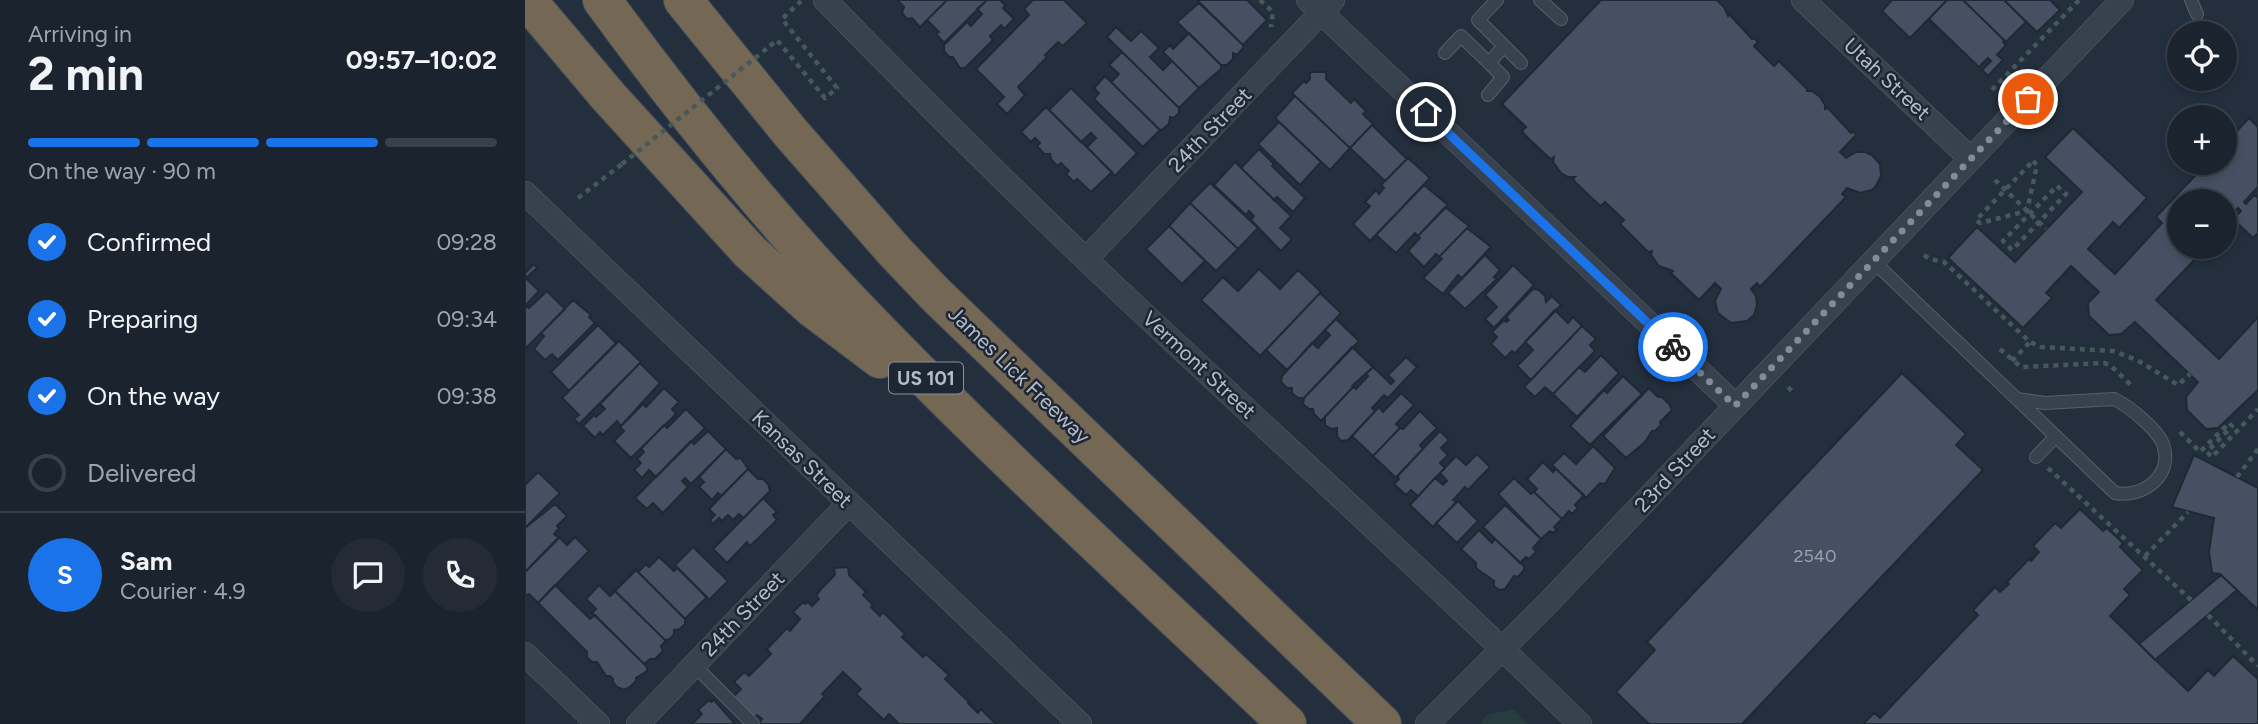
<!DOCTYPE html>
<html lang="en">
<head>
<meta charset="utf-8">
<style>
	:root { --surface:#1b232e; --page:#242b36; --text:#f1f3f6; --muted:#a0a4aa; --line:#39404a; --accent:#1a73e8 }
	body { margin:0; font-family:Figtree,sans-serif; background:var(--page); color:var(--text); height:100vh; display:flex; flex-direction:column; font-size:26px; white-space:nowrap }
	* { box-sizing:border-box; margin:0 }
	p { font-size:23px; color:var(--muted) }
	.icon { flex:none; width:38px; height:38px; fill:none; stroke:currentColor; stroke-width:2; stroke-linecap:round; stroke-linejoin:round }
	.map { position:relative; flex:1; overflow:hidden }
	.drawer { display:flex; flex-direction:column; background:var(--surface); width:525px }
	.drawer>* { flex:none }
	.controls { position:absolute; left:1642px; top:21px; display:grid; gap:14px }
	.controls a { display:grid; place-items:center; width:70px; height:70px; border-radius:50%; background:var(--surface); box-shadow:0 4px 10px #0003,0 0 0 2px var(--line); font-size:35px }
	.pin { position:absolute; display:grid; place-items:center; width:60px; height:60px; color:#fff; margin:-30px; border:4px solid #fff; border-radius:50%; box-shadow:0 2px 7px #0007 }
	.courier { position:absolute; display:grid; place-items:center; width:70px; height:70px; margin:-35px; border:5px solid #1a73e8; border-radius:50%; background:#fff; color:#222; box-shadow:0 2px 9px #0007 }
	.summary em { font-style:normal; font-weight:700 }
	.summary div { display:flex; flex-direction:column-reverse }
	.summary { display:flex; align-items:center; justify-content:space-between; height:119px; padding:0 28px }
	h1 { font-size:46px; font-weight:700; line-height:52px }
	.bar { display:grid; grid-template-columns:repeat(4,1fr); gap:10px 7px; align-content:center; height:84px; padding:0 28px }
	.bar i { height:9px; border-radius:5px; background:var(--line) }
	.bar .selected { background:var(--accent) }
	.bar p { grid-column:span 4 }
	.line { display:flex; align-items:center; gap:18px; padding:0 28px; border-top:2px solid var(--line) }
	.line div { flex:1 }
	.round { display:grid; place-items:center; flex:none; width:74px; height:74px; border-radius:37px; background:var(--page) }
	ol { padding:0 28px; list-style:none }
	li { display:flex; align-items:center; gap:21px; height:77px }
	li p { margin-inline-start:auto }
	li .icon { padding:7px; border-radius:50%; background:var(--accent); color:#fff; stroke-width:4 }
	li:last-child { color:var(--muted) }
	li i { width:38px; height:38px; border:4px solid var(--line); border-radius:50% }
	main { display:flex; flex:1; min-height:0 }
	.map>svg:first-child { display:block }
	.green { fill:#263c3f }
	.building { fill:#455162; stroke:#1f2835; stroke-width:2 }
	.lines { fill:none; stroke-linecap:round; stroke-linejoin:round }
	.service-casing { stroke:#565f6c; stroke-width:14 }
	.minor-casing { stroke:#565f6c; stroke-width:24 }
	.motorway-casing { stroke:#434c59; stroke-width:40 }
	.path { stroke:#44595c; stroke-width:4.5; stroke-dasharray:5 5; stroke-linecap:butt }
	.service { stroke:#38414e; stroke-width:12 }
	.minor { stroke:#38414e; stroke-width:23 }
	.motorway { stroke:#746855; stroke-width:38 }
	.path-bridge { stroke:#44595c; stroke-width:4.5; stroke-dasharray:5 5; stroke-linecap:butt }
	.done { stroke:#828b98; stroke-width:7; stroke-dasharray:0 12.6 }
	.route { stroke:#1a73e8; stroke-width:9 }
	.labels { text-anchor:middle; stroke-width:5; stroke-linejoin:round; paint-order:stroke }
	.number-label { font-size:18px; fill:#98a1af }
	.shield { fill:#1d2633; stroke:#878f9c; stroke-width:2 }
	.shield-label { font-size:19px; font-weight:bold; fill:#b4bcc9 }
	.street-label { font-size:21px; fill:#b4bcc9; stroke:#1d2633 }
</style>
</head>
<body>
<main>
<section class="drawer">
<div class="summary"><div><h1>2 min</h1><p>Arriving in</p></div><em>09:57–10:02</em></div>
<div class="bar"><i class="selected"></i><i class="selected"></i><i class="selected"></i><i></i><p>On the way · 90 m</p></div>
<ol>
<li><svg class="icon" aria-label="check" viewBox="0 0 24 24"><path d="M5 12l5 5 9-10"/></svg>Confirmed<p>09:28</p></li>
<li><svg class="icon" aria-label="check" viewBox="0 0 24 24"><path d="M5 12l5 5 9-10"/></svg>Preparing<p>09:34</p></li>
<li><svg class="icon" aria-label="check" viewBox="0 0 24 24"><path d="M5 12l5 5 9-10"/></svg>On the way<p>09:38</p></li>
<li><i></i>Delivered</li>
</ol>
<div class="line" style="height:126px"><b class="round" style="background:var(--accent);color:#fff">S</b><div><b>Sam</b><p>Courier · 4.9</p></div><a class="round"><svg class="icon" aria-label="chat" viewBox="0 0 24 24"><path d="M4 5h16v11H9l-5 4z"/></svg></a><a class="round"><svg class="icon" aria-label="phone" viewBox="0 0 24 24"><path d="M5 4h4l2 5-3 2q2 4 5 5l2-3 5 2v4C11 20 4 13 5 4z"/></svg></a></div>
</section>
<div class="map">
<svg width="1733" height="724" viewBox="0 0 1733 724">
	<rect width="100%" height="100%" fill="#242f3e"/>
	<path class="green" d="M988,709L1003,724H954L962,715Z"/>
	<path class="building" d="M374,0H422L395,27L387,18L382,19L377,13L379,7L373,1Z
		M422,0H462L419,43L411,34L414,32L402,20Z
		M462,0H475L480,5L478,8L489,19L479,29L476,25L465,36L468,40L440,68H435L428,57H424L419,51V45L442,22L446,26L457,14L452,9Z
		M508,0H539L562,23L538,46L533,42L520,55L522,57L493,87L500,95L482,114L472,104L479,97L451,69L504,15L499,9Z
		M672,0H722L742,20L718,45Z
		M1076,0H1192L1199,7L1203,16L1204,14L1227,39L1229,38L1233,42L1229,46L1249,66L1254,61L1282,89V91H1287L1295,97L1300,105V109L1303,108L1326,133L1328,131L1331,135L1315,152L1321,158L1331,152H1340L1347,155L1355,164L1356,176L1351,186L1347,190L1335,193L1322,188L1317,194L1321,197L1235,287L1232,283L1226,289L1231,296L1232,305L1229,315L1222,321L1206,323L1193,313L1190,301L1196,289L1190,283L1174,300L1149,276L1146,273L1148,271L1134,266L1126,255L1127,250L1125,253L1120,249L1095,224L1099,220L1080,202L1076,206L1072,203L1050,182L1048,179L1050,177H1043L1036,173L1028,162L1029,157L1026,159L1022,156L1001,136L997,131L1001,127L977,104Z
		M1367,0H1422L1385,38L1357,11Z
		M1422,0H1438L1479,40L1478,42L1481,45L1472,55L1478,60L1463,76L1457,70L1466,61L1463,58L1454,67L1404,19Z
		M1438,0H1479L1501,22L1481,42Z
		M1479,0H1525L1535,10L1512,32Z
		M674,3L718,45V48L712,55L708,53V59L702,65H696L652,22Z
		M591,27L606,41L616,31L634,48L625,57L638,70L647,61L674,88L654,108L582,37Z
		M664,33L696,65V69L674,88L638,52L645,45L648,49Z
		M597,52L654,108V113L649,118L645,117L644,124L638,129L635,130L586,82L594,74L584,65Z
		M785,72H801V79L826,103L829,99L841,111L838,114L848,124L825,148L767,93L779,81L781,83L785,79Z
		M580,76L635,130L618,147L569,99L574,93L569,88Z
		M546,88L612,153L590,176L562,147L571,138L566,133L556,142L524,110Z
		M770,96L825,148L805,170L750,118Z
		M521,107L587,172L566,192L552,179L549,182L541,174L544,171L536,163L532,166L526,159L525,154H519L512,146L515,143L510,138L506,142L496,132Z
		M1724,118L1733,127V187L1719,202L1721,204L1729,195L1733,198V233L1728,238L1708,219L1716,211L1713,208L1699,222V201H1654V247H1676L1671,252L1674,255L1631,300L1694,359L1733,317V390L1693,428L1681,429L1662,410L1661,397L1673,382L1610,322L1596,334L1584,335L1564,316L1563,303L1574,292L1546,266L1521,293L1527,298L1498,328L1423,258L1452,227L1490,262L1557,192L1520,157L1548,128L1622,198L1594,228L1588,222L1563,249L1590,274L1637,223L1631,217L1682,163H1699V145Z
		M754,122L796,162L775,185L733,144Z
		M847,125L882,159L860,181L825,148Z
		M734,149L749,164L747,166L780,198L768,212L752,197L749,200L716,168Z
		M883,158L905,178L845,241L828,224L845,206L840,202L851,190L854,194L859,188L856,185Z
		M710,162L766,216L755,228L767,239L756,251L726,220L729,216L724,211L721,215L689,185Z
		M685,183L733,228L713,249L665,203Z
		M899,185L923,205L893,236L890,233L871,253L851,235Z
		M665,203L713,249L691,271L644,226Z
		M920,207L944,226L914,257L911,254L899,267L883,251L895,238L893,236Z
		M644,226L680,261L657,284L621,249Z
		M942,228L966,247L937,278L933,275L918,294L898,278L917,259L914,257Z
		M960,255L975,270L969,277L972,279L940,309L923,293Z
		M9,264L12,268L1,278L14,291L1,305L2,306L0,309V273Z
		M988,265L1009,285L969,328L960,319L972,307L960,295Z
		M734,269L755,289L773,270L796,292L735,356L676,300L698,277L713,291Z
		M1008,289L1014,290L1020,296L1021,302L1027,296L1036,305L990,353L987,351L980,358L966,344L972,337L967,332L979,320L981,322L984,320L981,317Z
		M22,291L40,309L0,349V309L2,306L4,308Z
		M795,293L816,313L762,370L741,350Z
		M48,300L66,315L64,317L70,323L33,360L27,354L20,360L9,349L19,336L16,333Z
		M1030,310L1043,323L1048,317L1057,326L1006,380L992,366L1008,350L1000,342Z
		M811,319L834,341L779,398H773L767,393V388H762L756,382L757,376L787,343L793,348L805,335L800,330Z
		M73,325L91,343L44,391L26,372Z
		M1057,326L1071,339L1065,345L1070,351L1028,394L1020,387L1010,397L999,387Z
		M94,341L116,362L54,424L49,419L54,415L37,398Z
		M827,347L848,367L827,386L828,387L796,421L789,414L788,409H784L778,404L779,398Z
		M1076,355L1094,373L1052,417L1028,394L1054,367L1060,372Z
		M881,357L892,367L863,398L859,395L847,408L850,411L823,440L816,441L812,436V428L806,429L800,425V417L828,387L831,389L843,376L841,374L848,367L866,384L869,381L863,375Z
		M115,363L135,383L96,426L92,421L78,435L75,432L70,438L58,426L69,415L71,417L80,409L75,404Z
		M1377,373L1441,434L1431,445L1458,470L1217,724H1124L1091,692L1130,650L1122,642Z
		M1098,376L1117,394L1065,445L1045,426L1079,390L1082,393Z
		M139,388L154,402L147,409L151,414L106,458L89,441L99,431L95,427L118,404L121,407Z
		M1124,388L1133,397H1137L1144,404L1147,410L1135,422L1136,425L1130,431H1127L1120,442L1101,458L1078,436Z
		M876,393L889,405L871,424L875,428L848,456L827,436L854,407L858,412Z
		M161,409L180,428L131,477L124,470L117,478L109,470L116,463L112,459L119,452L116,449L139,425L142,428Z
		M895,411L912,428L895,445L898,449L871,478L848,456L875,428L878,429Z
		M183,431L201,449L166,484L160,478L157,481L163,487L138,513L128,503L122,509L110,498L166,441L169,444Z
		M915,431L924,440L916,448L923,455L915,463L920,468L893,496L886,490L881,495L869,484L874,479L872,476Z
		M1068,446L1090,468L1080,484L1075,483L1061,498L1027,465L1039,453L1051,464Z
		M201,449L211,459L216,458L223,469L196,496L193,493L187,500L174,487L179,482L174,477Z
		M952,454L965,467L943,490L940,487L928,500L931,502L908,527L885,505L910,478L918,485L922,481L915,473L931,456L941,465Z
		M1669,455L1733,488V610L1695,574L1687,573L1684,552L1689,518L1647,507Z
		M1018,462L1028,472L1031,469L1059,495L1050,505L1053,508L1047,514L1044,511L1037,519L1009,492L1012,489L1002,479Z
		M223,469L233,479H238L243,484L245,491L219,518L214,514L208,520L203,515L197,521L194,518L188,524L185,520L190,515L184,509Z
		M13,472L35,493L0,528V485Z
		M989,478L1006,494L1009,492L1037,519L1029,527L1032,529L1028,533L1025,531L1016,539L973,494Z
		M238,498L252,512L248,515L252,520L225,546L222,542L202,563L188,549Z
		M933,501L953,521L932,543L911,523Z
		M30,504L42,516L32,526L34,528L29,534L34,538L0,572V528Z
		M980,505L1016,539L1008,548L1011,552L1004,559L1001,557L995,563L958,527Z
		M1555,509L1578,531L1582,528L1598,543L1595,547L1618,570L1599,589L1605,595L1585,616L1663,691L1683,670L1689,676L1708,656L1732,678L1733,677V724H1338L1349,713L1355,718L1453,615L1448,610L1470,587L1475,592L1484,584L1482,582L1504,559L1506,561L1514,552L1508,546L1530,523L1536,528Z
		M954,530L967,543L970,539L999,566V570L993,577L989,576L980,589L974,590L969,586V581L951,568V563L936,549Z
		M34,537L42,545L50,537L64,551L13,603L4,594L0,596V572Z
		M168,547L203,581L184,600L150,565Z
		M134,557L149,571L152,568L182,597L160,619L113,572L121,564L124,567Z
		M323,567L324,575L341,592L338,595L348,605L346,607L355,616L358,612L380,634L377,637L398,657L401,654L424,675L420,679L444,702L443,703L453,713L456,709L471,724H374L364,714L359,720L331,694L336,689L318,672L297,694L300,696L275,724H234L237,719L232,715L228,718L207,698L216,689L209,682L219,672L224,676L246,654L242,649L262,628L265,631L275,619L268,612L278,602L280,604L283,602L287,606L294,599L291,596L297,588L310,575L309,568Z
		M111,570L160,619V624L155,629L149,630V634L145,639L140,640L90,591Z
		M1696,575L1712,590L1630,660L1614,644Z
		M30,585L65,619L70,615L122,667V671L111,678V681L105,687L99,690L92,687L88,682V679L85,676H81L72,662H67L62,657V652L13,603Z
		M74,585L85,596L90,591L141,641L136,646L138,651L130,659H125L119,664L67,613L71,609L61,599Z
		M184,700L186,702L189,700L210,724H167L177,714L173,710Z"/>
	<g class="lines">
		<defs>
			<path id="service" d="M972,0L953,20L996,63
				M1015,0L1036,19
				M1666,0L1672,14
				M920,53L936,36L964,63L979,46
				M963,95L978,77L964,63
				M1348,261L1590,493C1618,498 1649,476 1638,444C1632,429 1604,406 1589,399L1520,403L1492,399
				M1511,457L1531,436
				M169,665L228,724"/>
			<path id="minor" d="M300,0C395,97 490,193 589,286C744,432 903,575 1055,724
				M783,0L1211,406
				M1278,0L1446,159
				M0,193L555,724
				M561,259L808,0
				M0,654L73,724
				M113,724L324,503
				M902,724L1024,602L1597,0"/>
			<path id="motorway" d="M2,0L83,96L225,252L286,307L355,359
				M77,0C158,111 244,218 340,317C475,457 620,589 762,724
				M158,0L265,132L370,252L410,294L857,724"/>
		</defs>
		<use href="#service" class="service-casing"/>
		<use href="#minor" class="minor-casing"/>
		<use href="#motorway" class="motorway-casing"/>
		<path class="path" d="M735,0L748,12L746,27
			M245,46L252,40L300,98L312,88L257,19L276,1
			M1467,90L1554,0
			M1508,161L1512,165L1502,211L1455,223L1451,220Z
			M1470,180L1521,229
			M1532,186L1541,194L1487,250L1478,241Z
			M53,198L97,164
			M1399,255L1405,259L1419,262L1505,342L1516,347L1588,351L1612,360L1653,385L1665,374
			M1475,349L1496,367L1579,363L1585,365L1606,385
			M1487,361L1505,342
			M1263,387L1268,392
			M1655,432L1675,452L1704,423L1707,426L1682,452L1687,457L1733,409
			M1523,468L1666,600
			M1712,477L1733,449
			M1620,556L1663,512
			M1683,615L1733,666"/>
		<use href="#service" class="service"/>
		<use href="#minor" class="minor"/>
		<use href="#motorway" class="motorway"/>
		<path class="path-bridge" d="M97,164L245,46"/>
	</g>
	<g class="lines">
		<path class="done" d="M1148,347L1210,406L1503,99"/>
		<path class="route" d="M901,112L1148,347"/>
	</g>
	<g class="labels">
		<g class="number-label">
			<text x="1290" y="562">2540</text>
		</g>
		<rect class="shield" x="364" y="362.5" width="74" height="31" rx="5"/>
		<g class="shield-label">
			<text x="401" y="385">US 101</text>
		</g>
		<g class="street-label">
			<text transform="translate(1362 79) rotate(43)" y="7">Utah Street</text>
			<text transform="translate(685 130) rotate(-46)" y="7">24th Street</text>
			<text transform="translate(674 365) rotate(43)" y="7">Vermont Street</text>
			<text transform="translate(494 375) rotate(44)" y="7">James Lick Freeway</text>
			<text transform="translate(277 459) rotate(44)" y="7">Kansas Street</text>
			<text transform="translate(1150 470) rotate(-47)" y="7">23rd Street</text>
			<text transform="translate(218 614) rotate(-46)" y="7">24th Street</text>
		</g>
	</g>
</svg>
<div class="controls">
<a><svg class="icon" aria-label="locate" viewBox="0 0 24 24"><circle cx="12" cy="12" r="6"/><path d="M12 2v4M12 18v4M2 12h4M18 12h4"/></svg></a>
<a>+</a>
<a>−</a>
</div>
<div class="pin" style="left:1503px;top:99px;background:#ea580c"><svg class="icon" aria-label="bag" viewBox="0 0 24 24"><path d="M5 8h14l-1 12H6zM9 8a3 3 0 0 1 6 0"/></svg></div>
<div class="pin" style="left:901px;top:112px;background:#1f2937"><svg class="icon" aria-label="home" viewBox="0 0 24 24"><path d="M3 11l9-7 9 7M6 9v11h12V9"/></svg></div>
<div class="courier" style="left:1148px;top:347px"><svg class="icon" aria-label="bike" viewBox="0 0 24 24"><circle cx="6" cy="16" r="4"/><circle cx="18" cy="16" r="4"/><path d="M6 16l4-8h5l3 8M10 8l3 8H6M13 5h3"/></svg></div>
</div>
</main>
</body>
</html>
